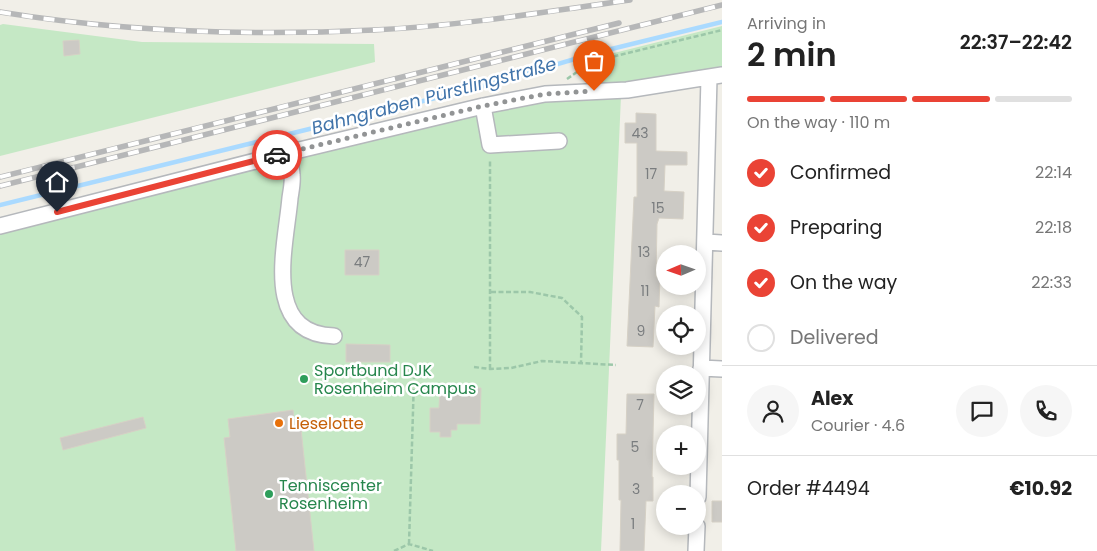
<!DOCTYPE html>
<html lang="en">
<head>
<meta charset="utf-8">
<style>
	:root { --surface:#fff; --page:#f6f6f6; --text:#222; --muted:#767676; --line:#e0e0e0; --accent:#ea4335 }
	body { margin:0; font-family:Poppins,sans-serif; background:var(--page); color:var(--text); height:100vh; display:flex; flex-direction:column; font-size:19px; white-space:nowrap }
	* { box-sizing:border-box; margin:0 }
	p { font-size:16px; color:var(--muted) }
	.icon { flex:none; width:28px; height:28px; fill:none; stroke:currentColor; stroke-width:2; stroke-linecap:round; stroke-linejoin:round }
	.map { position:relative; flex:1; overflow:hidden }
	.drawer { display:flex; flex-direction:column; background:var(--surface); width:375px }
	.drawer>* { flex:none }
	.needle { width:32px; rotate:268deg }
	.controls { position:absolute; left:656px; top:245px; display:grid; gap:10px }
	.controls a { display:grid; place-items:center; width:50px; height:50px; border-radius:50%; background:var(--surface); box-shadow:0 2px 12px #0003; font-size:25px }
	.pin { position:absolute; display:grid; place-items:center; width:42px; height:42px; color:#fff; margin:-51px -21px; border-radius:50% 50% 50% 0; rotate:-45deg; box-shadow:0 0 5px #0007 }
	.pin .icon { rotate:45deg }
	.courier { position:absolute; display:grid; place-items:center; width:50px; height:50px; margin:-25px; border:4px solid #ea4335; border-radius:50%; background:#fff; color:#222; box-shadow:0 1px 6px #0007 }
	.overview em { font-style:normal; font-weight:600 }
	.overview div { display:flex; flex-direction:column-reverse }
	.overview { display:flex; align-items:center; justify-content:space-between; height:85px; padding:0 25px }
	h1 { font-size:32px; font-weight:600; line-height:38px }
	.bar { display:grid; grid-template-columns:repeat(4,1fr); gap:8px 5px; align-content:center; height:60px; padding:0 25px }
	.bar i { height:6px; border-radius:4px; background:var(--line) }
	.bar .selected { background:var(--accent) }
	.bar p { grid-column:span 4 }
	.line { display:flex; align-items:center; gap:12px; padding:0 25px; border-top:1px solid var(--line) }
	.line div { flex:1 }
	.round { display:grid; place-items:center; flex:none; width:52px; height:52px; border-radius:26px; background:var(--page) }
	ol { padding:0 25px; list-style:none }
	li { display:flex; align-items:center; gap:15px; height:55px }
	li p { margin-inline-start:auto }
	li .icon { padding:5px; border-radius:50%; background:var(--accent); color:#fff; stroke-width:4 }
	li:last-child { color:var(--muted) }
	li i { width:28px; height:28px; border:2px solid var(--line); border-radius:50% }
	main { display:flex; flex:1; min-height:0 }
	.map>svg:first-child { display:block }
	.green { fill:#c5e8c5 }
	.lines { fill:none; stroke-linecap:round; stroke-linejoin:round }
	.stream { stroke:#aadaff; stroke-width:4.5 }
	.building { fill:#cccac5; stroke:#d6d1c6 }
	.minor-casing { stroke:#b5b8bc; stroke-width:18 }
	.path { stroke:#9cc7a9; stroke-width:2.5; stroke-dasharray:5 2.5; stroke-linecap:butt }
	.minor { stroke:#fff; stroke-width:15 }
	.rail-casing { stroke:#b6b7b8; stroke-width:5.5 }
	.rail { stroke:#fff; stroke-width:4; stroke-dasharray:11; stroke-linecap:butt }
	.done { stroke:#929495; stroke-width:5; stroke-dasharray:0 9 }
	.route { stroke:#ea4335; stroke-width:6 }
	.leisure-dot { fill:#2e9e5b; stroke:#fff; stroke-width:2 }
	.food-dot { fill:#e8710a; stroke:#fff; stroke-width:2 }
	.labels { text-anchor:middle; stroke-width:5; stroke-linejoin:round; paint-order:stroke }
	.number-label { font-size:14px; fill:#7a7d7f }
	.leisure-label { font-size:16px; fill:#27864d; stroke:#fff; text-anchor:start }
	.food-label { font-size:16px; fill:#c56008; stroke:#fff; text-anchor:start }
	.water-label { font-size:18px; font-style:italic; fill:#4174aa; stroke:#fff }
</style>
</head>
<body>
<main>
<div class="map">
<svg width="722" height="551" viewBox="0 0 722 551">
	<rect width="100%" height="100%" fill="#f1efe8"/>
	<path class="green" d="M3,24L142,42L374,44L375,62L0,156V25Z
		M722,26V70L597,87L594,58Z
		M621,96L601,551H0V226L483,106Z"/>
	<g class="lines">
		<path class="stream" d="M0,205L480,87L595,53L722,22"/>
	</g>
	<path class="building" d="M79,40L80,54L64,56L63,41Z
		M636,113L656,114V151L687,152V165H665L664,191L684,192L683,219L659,218L657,224L656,277H660L659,307L655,306L653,347L627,346L634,197H637V143H625V123H636Z
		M345,250H379V275H345Z
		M346,344L390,345V362H346Z
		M440,388H481L480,424H457V430H451V437H440V432H430V408H439Z
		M627,394H654L652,477H653V501H646L644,551H620L621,500H619V460H617V434H626Z
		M293,410L295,429H301L314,551H236L224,438L230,437L228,419Z
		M143,417L146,428L63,450L60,438Z
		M712,501H722V522H712Z"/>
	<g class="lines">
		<defs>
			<path id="minor" d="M483,106L490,145L559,141
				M287,153C289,160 292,168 292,175C293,182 291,191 290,198C286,245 261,334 334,336
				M0,226L287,153L483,106L545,94L627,90L722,75
				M706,242L722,243
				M701,368L722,369
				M698,497L709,78
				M696,551L697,526"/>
		</defs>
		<use href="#minor" class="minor-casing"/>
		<path class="path" d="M567,79L591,62L722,30
			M491,292H530L562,298L582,317L581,363
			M474,367L490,369L511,368L542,361L616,365
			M490,369V159
			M409,544L414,378
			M394,551L409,544L433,551"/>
		<use href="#minor" class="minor"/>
		<defs>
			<path id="rail" d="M0,12C123,32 249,36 374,30C460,26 545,12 630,0
				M0,177L619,23
				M0,186L722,5"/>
		</defs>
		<use href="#rail" class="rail-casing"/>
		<use href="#rail" class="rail"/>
	</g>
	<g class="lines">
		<path class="done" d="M277,155L483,106L545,94L594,91"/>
		<path class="route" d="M57,212L277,155"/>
	</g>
	<g class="leisure-dot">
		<circle cx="304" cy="379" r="5"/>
		<circle cx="269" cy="494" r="5"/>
	</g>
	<circle class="food-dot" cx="279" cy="423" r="5"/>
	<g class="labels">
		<g class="number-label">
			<text x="640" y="138">43</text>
			<text x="651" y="179">17</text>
			<text x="658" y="213">15</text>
			<text x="644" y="257">13</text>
			<text x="362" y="267">47</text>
			<text x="645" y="296">11</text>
			<text x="641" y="336">9</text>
			<text x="640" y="410">7</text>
			<text x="635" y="452">5</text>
			<text x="636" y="494">3</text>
			<text x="633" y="529">1</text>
		</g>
		<g class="leisure-label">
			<text x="314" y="376">Sportbund DJK<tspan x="314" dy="18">Rosenheim Campus</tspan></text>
			<text x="279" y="491">Tenniscenter<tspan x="279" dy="18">Rosenheim</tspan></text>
		</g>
		<g class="food-label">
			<text x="289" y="429">Lieselotte</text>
		</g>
		<g class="water-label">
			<text transform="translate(434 96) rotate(-15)" y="6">Bahngraben Pürstlingstraße</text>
		</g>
	</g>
</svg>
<div class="controls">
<a><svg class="needle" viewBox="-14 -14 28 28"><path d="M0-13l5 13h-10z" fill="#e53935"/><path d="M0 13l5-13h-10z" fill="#767676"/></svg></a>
<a><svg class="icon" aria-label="locate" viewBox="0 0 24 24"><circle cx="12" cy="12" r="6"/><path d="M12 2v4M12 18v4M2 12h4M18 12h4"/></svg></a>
<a><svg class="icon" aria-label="layers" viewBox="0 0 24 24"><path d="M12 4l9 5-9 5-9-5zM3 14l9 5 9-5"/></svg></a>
<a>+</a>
<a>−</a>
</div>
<div class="pin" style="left:594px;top:91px;background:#ea580c"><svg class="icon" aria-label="bag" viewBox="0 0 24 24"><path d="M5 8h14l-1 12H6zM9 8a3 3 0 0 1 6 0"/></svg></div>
<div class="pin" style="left:57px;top:212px;background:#1f2937"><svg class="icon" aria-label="home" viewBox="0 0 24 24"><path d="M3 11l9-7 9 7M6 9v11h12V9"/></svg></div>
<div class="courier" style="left:277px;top:155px"><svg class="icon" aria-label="car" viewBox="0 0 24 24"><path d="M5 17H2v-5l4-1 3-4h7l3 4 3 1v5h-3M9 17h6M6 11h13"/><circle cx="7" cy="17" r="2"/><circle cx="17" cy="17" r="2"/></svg></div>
</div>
<section class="drawer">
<div class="overview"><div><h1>2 min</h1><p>Arriving in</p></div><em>22:37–22:42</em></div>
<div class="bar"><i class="selected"></i><i class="selected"></i><i class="selected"></i><i></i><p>On the way · 110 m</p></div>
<ol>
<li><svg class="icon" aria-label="check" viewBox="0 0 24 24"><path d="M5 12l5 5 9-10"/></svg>Confirmed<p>22:14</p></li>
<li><svg class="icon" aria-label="check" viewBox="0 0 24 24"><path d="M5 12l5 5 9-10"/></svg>Preparing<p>22:18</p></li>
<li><svg class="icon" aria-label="check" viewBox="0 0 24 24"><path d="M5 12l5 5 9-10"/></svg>On the way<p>22:33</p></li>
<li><i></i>Delivered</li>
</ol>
<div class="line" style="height:90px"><a class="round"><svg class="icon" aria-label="person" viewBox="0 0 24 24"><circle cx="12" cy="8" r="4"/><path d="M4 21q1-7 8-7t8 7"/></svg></a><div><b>Alex</b><p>Courier · 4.6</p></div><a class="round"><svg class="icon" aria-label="chat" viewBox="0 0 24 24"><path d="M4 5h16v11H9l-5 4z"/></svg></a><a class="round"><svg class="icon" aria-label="phone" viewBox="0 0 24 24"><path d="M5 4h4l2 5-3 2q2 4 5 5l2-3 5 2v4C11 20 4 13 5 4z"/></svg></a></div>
<div class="line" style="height:65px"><div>Order #4494</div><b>€10.92</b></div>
</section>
</main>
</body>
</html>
